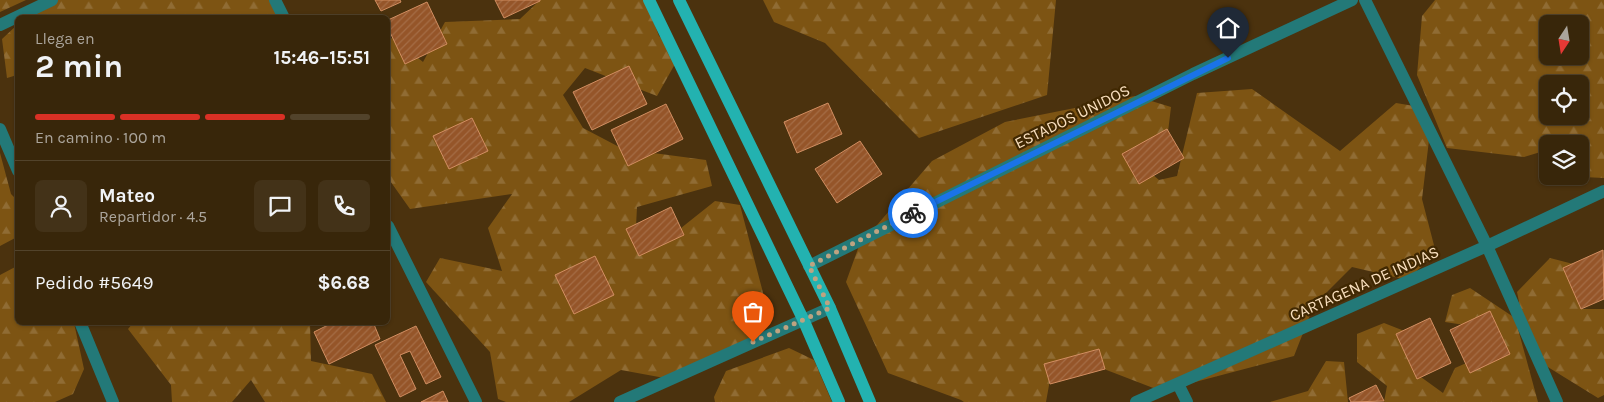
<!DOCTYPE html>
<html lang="es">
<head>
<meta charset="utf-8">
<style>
	:root { --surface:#38260a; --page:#433218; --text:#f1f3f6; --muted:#aba59c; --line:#52432b; --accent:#d93025 }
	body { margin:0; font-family:Karla,sans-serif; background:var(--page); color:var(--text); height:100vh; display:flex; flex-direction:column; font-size:19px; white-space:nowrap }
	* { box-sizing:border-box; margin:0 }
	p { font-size:16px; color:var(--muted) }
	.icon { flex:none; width:28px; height:28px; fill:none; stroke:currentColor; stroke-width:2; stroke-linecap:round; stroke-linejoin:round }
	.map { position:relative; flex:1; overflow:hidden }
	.details { position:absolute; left:15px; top:15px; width:375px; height:310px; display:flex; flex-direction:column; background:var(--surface); border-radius:8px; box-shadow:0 1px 4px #0004,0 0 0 1px var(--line) }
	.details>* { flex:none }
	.needle { width:32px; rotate:192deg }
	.controls { position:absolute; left:1539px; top:15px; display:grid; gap:10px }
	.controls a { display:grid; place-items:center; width:50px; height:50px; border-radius:8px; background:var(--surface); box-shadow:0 1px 4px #0004,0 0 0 1px var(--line); font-size:25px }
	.pin { position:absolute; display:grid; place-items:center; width:42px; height:42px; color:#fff; margin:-51px -21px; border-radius:50% 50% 50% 0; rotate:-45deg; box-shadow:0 0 5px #0007 }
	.pin .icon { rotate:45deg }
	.courier { position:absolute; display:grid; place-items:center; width:50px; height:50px; margin:-25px; border:4px solid #1a73e8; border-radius:50%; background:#fff; color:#222; box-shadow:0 1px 6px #0007 }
	.overview em { font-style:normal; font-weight:700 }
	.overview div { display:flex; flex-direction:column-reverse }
	.overview { display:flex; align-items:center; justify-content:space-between; height:85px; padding:0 20px }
	h1 { font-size:32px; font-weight:700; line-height:38px }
	.bar { display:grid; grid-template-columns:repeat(4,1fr); gap:8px 5px; align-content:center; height:60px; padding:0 20px }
	.bar i { height:6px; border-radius:4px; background:var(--line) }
	.bar .current { background:var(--accent) }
	.bar p { grid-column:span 4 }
	.line { display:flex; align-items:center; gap:12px; padding:0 20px; border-top:1px solid var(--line) }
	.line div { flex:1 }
	.round { display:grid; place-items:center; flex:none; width:52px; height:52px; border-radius:8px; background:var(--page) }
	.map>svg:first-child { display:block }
	.forest { fill:url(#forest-firs); fill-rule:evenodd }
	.building { fill:url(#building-hatch); stroke:#d28e61 }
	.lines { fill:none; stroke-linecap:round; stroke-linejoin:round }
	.street { stroke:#237978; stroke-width:12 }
	.primary { stroke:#23b2b0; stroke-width:12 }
	.done { stroke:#bda381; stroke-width:5; stroke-dasharray:0 9 }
	.route { stroke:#1a73e8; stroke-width:6 }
	.labels { text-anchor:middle; stroke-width:4.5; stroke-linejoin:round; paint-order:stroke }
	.street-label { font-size:16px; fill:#fae0bf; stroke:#402802 }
</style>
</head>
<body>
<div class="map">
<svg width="1604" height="402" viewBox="0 0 1604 402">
	<defs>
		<pattern id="forest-firs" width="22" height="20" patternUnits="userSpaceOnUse" patternTransform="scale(1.25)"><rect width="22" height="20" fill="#7d5413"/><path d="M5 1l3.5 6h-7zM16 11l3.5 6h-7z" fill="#906c34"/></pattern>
		<pattern id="building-hatch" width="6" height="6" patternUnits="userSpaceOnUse" patternTransform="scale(1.25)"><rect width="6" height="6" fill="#955529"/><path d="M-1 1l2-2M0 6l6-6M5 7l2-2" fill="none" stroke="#a56d46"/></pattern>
	</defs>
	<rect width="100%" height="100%" fill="#4b320e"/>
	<path class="forest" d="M0,0H26L0,12Z
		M46,0H276L285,18H26Z
		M540,0H645L659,36L680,55L657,96L585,68L563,95L583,128L623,149L706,160L712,186L637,207L636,226L671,236L715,201L740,205L766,304L750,339L670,379L621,370L569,402H506L498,399L490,352L426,282L440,258L502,271L488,228L512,194L410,209L388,178V39L393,38L423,62L445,22L520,19Z
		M763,0H1056L1047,95L919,138L825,43L774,22Z
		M1435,0H1604V178L1583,177L1580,173V144H1548L1547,150L1524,157L1447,148L1417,75L1422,16ZM1548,24H1580V56H1548ZM1548,84H1580V116H1548Z
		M17,25V75L7,78L2,39Z
		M1252,89L1340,151L1396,103L1414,106L1429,140L1422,199L1436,253L1407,280L1352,267L1314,305L1294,356L1161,391L1091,364L1051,374L1046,402H964L961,400L888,373L846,282L859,246L932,161L1005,122L1135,96L1171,107L1167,140L1133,158L1159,180L1177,176L1197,93Z
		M0,153L11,194L18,201L17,237L0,246Z
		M1550,258L1577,265L1581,309H1604V395L1598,398L1530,356L1517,292Z
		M17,266L18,322L74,323L84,369L73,394L55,402H0V275Z
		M1470,288L1515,318L1538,402H1384L1387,386L1357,362V334L1384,323L1412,334L1414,372L1443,393L1455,368L1505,346L1497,330L1445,322L1452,295Z
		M133,323H310L311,361L372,374L386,402H265L251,380L232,402H172L171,385L128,329Z
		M789,348L814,360L832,402H715L714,397L726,371Z
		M1326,361L1344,362L1348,402H1270L1308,391Z"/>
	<path class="building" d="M375,0H400L401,2L381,11Z
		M495,0H540V1L504,18Z
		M427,2L447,44L405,64L388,28V20Z
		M629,66L647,104L592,130L573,92Z
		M828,103L842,134L797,153L784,122Z
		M666,104L683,139L628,166L611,130Z
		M472,118L488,151L449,169L433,136Z
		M1167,129L1184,158L1139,184L1122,154Z
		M860,141L882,174L837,203L815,169Z
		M671,207L684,235L639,256L626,229Z
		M1603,250L1604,299L1581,309L1563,268Z
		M595,256L614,295L574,314L555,275Z
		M1490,311L1510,354L1470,373L1450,330Z
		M1430,318L1451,363L1417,379L1396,334Z
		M334,322H373L380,339L329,364L314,332Z
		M416,326L441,377L426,384L410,351L400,355L416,389L400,397L375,345Z
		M1099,349L1105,369L1050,384L1044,364Z
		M1376,385L1384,401L1351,402L1349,398Z
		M443,391L448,402H421Z"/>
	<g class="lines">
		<path class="street" d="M275,0L284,18
			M1365,0L1487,246L1557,402
			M0,25L52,0
			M0,129L18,171
			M388,226L476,402
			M809,266L1193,74L1352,0
			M80,322L113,402
			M1178,384L1187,402
			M620,402L830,308
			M1136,402L1487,246L1604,191"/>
		<path class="primary" d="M649,0L803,319L839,402
			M679,0L830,308L870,402"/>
	</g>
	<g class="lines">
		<path class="done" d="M753,342L830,308L809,266L913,213"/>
		<path class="route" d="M913,213L1228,58"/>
	</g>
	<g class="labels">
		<g class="street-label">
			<text transform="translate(1072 116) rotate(-26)" y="6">ESTADOS UNIDOS</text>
			<text transform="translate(1364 283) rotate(-24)" y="6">CARTAGENA DE INDIAS</text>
		</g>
	</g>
</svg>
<div class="controls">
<a><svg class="needle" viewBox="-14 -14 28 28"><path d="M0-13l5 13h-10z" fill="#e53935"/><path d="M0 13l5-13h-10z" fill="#aba59c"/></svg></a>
<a><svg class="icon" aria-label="locate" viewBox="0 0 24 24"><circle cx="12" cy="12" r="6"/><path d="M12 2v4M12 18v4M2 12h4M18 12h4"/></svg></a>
<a><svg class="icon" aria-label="layers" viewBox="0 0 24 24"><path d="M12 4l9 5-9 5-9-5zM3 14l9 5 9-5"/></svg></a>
</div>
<div class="pin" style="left:753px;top:342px;background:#ea580c"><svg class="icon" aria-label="bag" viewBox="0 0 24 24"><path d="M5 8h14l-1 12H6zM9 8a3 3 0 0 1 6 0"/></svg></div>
<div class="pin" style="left:1228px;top:58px;background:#1f2937"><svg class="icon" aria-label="home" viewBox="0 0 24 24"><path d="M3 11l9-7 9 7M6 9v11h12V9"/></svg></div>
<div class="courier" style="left:913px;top:213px"><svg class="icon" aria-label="bike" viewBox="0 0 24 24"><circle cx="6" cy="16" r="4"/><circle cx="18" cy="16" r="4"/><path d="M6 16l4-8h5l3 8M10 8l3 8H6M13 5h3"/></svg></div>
<section class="details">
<div class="overview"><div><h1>2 min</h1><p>Llega en</p></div><em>15:46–15:51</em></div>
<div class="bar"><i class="current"></i><i class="current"></i><i class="current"></i><i></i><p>En camino · 100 m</p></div>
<div class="line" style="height:90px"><a class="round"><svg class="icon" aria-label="person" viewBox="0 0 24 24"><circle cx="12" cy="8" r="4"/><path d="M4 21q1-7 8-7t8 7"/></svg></a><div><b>Mateo</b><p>Repartidor · 4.5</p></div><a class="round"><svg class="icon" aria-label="chat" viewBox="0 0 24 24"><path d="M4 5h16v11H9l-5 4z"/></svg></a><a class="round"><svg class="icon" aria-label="phone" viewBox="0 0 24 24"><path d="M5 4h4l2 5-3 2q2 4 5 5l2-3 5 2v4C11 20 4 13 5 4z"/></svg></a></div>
<div class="line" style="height:65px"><div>Pedido #5649</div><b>$6.68</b></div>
</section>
</div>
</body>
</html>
